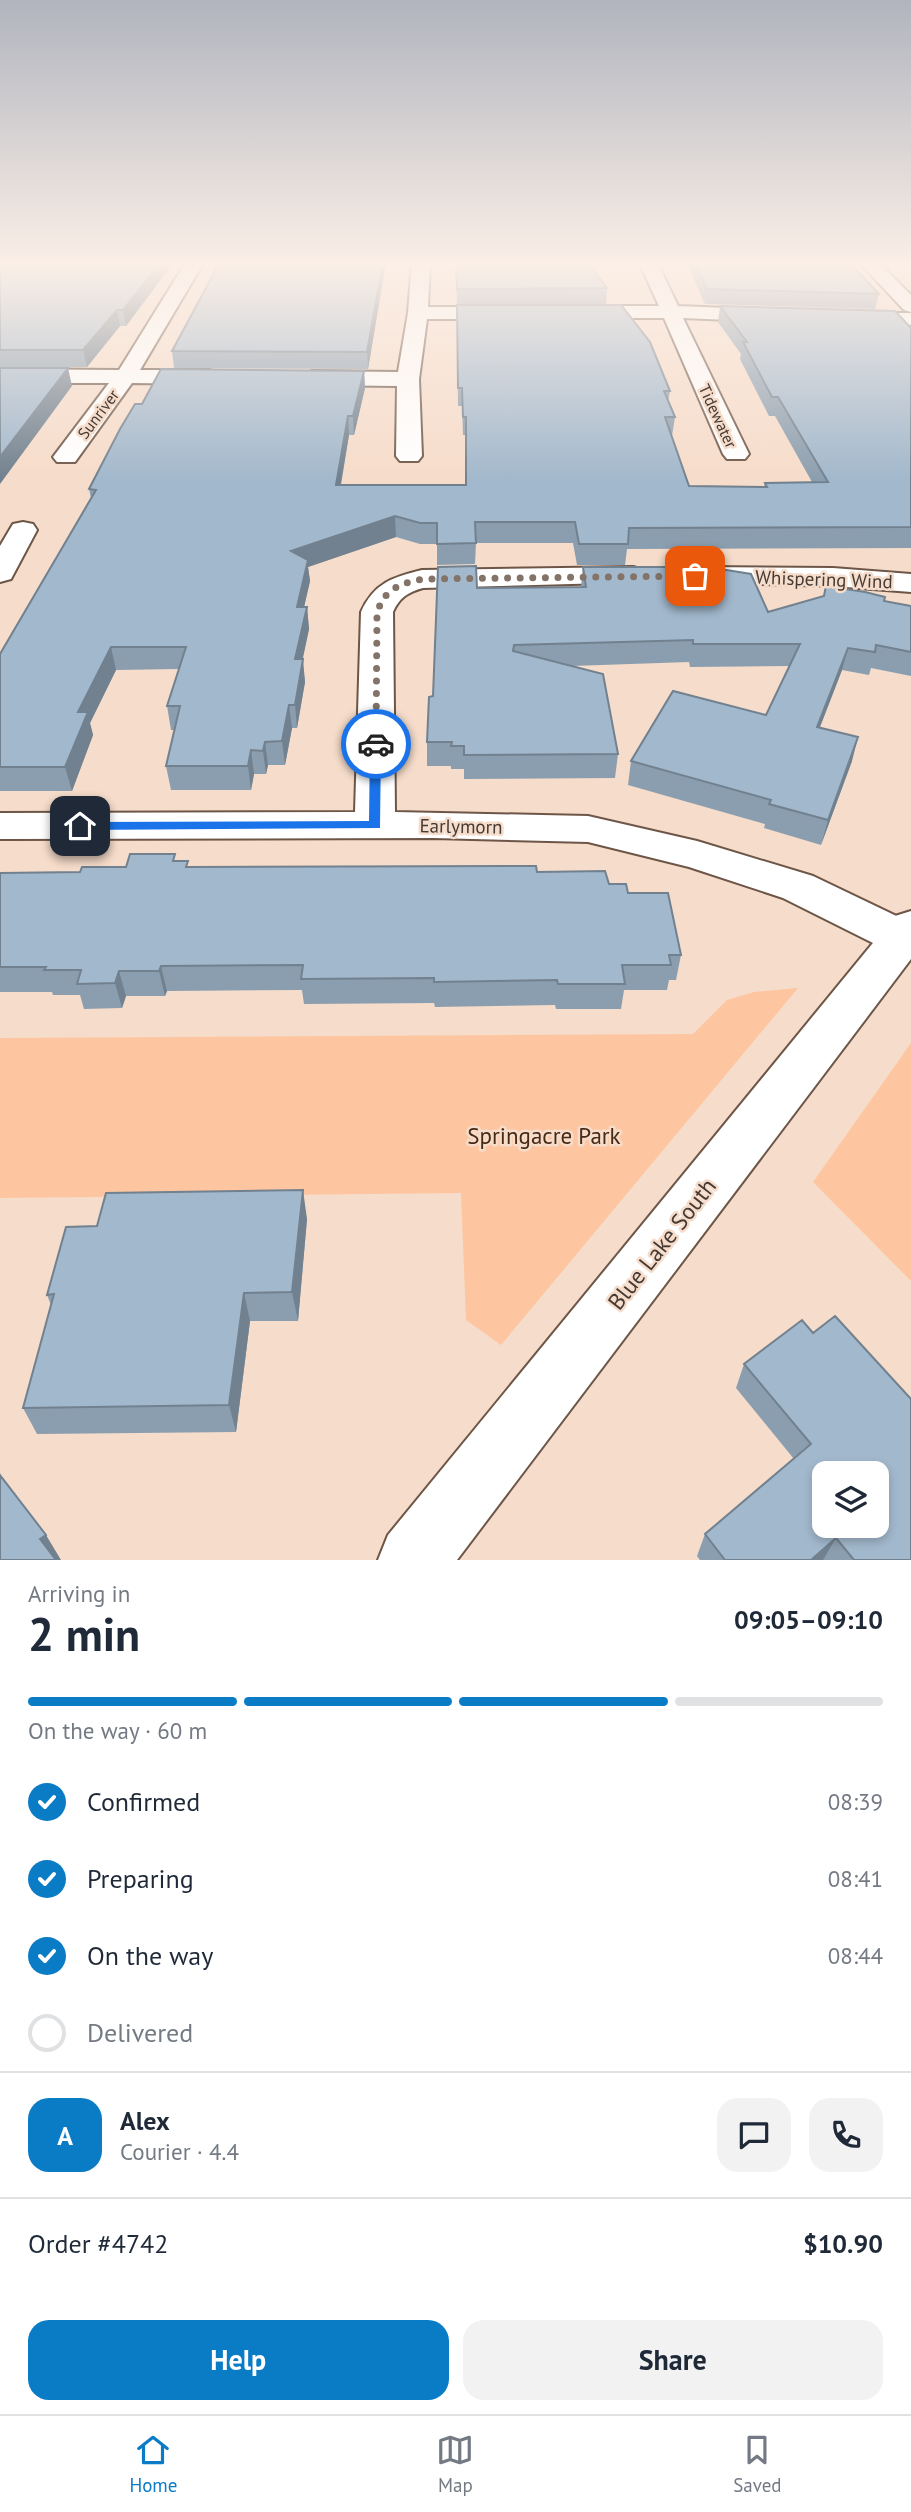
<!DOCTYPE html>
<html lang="en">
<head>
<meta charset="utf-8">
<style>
	:root { --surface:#fff; --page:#f2f2f3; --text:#1f2937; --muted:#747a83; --line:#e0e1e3; --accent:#0a7cc6 }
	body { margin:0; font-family:"PT Sans",sans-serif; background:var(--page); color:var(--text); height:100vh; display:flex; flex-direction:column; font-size:26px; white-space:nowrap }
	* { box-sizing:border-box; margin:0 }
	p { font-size:23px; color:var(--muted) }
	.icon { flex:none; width:38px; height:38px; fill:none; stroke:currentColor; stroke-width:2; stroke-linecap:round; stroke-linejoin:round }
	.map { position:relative; height:1560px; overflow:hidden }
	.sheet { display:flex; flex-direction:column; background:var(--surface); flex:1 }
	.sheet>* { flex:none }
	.controls { position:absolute; left:812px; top:1461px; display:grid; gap:14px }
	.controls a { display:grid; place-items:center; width:77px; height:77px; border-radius:14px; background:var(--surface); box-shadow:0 4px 10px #0003; font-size:35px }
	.pin { position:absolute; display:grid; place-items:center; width:60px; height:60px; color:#fff; margin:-30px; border-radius:14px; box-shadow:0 4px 10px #0006 }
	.courier { position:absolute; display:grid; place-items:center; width:70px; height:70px; margin:-35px; border:5px solid #1a73e8; border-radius:50%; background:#fff; color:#222; box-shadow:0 2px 9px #0007 }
	.head em { font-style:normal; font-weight:700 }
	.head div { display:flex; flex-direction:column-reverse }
	.head { display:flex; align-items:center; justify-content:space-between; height:119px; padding:0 28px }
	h1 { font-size:46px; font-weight:700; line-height:52px }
	.bar { display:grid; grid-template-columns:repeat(4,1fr); gap:10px 7px; align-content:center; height:84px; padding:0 28px }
	.bar i { height:9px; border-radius:5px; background:var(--line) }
	.bar .current { background:var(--accent) }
	.bar p { grid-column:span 4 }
	.line { display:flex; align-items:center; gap:18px; padding:0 28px; border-top:2px solid var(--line) }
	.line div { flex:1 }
	.round { display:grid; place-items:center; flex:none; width:74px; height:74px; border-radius:21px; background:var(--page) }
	ol { padding:0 28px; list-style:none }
	li { display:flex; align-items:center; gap:21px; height:77px }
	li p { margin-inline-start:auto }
	li .icon { padding:7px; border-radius:50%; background:var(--accent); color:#fff; stroke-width:4 }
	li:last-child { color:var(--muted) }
	li i { width:38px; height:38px; border:4px solid var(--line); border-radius:50% }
	.cta { display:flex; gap:14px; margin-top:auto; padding:14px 28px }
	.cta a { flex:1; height:80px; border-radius:21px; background:var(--accent); color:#fff; font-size:28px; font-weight:700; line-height:80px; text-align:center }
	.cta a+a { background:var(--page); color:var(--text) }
	.menu { display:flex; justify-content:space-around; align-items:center; height:98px; border-top:2px solid var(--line); background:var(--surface); font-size:19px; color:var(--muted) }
	.menu a { display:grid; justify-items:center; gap:4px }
	.menu .current { color:var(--accent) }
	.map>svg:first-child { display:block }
	.green { fill:#fdc6a1 }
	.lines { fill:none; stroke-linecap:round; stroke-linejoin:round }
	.minor-casing { stroke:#6d5647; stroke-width:4 }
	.tertiary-casing { stroke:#6d5647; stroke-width:4 }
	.minor { fill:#fff; fill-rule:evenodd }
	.tertiary { fill:#fff; fill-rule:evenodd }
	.wall { fill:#8b9eaf }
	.shaded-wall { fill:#71818f }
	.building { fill:#a2b8cc; stroke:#71818f; stroke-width:2; fill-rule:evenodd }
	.route { fill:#1a73e8 }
	.done { stroke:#837368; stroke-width:7; stroke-dasharray:0 12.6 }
	.labels { text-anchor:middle; stroke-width:5; stroke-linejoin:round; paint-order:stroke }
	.far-street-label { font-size:16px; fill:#453a34; stroke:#f6dcca }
	.street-label { font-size:19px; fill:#453a34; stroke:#f6dcca }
	.near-park-label { font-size:23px; fill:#482a14; stroke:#f6dcca }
	.near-street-label { font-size:23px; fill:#453a34; stroke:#f6dcca }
</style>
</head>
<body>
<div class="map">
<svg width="911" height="1560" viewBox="0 0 911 1560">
	<rect width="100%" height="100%" fill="#f6dcca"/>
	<path class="green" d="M798,988L501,1345L466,1320L461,1193L0,1198V1038L693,1034L727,1000L754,992Z
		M911,1043V1281L813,1182Z"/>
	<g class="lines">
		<defs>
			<path id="minor" d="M186,262H204L140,370H210L221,377L210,384L132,383L75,462H57L53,457L109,383H0V369L119,370Z
				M412,262H430L428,307H510L520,313L510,319H427L419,379L422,456L418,461H400L396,456L397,386L312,385L301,378L312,371L398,372L408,313Z
				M639,262H657L678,306L773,310L783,316L773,322L683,318L749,454L745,459H727L723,454L664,318H574L564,312L574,306H659Z
				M859,262H878L911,295V312L904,310Z
				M850,313H911V325L843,323L840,319Z
				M23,522L33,524L37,530L11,579L0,582V546L13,524Z
				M633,567L644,570L648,576L644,582L423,588C408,592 399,598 393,612L395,812L588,816L697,841L813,876L911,923V952L903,955L887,950L783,898L689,867L588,842L434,838L0,839V813L355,812L361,612C374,583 393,577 422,570Z
				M701,567L833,568L911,574V592L833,586L690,582L686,576L690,570Z"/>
			<path id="tertiary" d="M911,911V959L457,1560H378L388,1535L895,916Z"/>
		</defs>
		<use href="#minor" class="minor-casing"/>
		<use href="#tertiary" class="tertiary-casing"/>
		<use href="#minor" class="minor"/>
		<use href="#tertiary" class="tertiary"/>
	</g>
	<path class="wall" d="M0,262H174L126,326H120L87,367H0Z
		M220,262H386L368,369L174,368L172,351Z
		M456,262L607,288L606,304H457Z
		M686,262H849L879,294L875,309L705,304Z
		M457,305L670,391L668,401L675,417L672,436H671L689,486L764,487L765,483L812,482L775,416H769L740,359L741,354L718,322L720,306L911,328V548L627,549L625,565H577L573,543H476L475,564L437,565V544H420L396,537L308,567L310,581L304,607H307L309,629L302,659L305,682L297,728H292L285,765H268L266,774H254L251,790H171L166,766L175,730H171L167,706L179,669L116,670L90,723L93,735L72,791H0V654L91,498L89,489L142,404L364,371L365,388L354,435H349L341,485H466V435H463L462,406H458Z
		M583,567L768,612L884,601L911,606V676L871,668L869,675L842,670L820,727L852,761L821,845L764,828L765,824L628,785L631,761L766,715L789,666L690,667L689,662L572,666L618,754L615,778L464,779V769H451V766H427V742L433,696L477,588L581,587Z
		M176,861L189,867L537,872L609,884L628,893L681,955L676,980H669L667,990H624L621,1009H556L555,1005L435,1007L434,1003L304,1004L302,990L167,991L165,996H126L122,1008L84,1009L80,995H53L52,992H0V873L80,872Z
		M307,1219L298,1321H250L236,1432L37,1434L23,1408L51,1305L47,1295Z
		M744,1364L911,1560H700L697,1556L705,1534L794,1459L736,1388Z"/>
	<path class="shaded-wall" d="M161,262H174L126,326L123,310Z
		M383,262H386L368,369L367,352Z
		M117,310L120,326L87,367L83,350Z
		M68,368L72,386L0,484V457Z
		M364,371L365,388L354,435L353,416Z
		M348,416L349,435L337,505L336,485Z
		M395,516L396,537L308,567L310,581L299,629L291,551Z
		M307,607L309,629L298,682L295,659Z
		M111,647L116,670L90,723L93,735L72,791L65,767L78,712Z
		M848,648L842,670L811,750L817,727Z
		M303,659L305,682L297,728L295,705Z
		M289,705L292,728L285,765L282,741Z
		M858,737L852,761L821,845L828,820Z
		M265,742L268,765L266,774L263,751Z
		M251,750L254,774L251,790L248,766Z
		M161,966L167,991L165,996L159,971Z
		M119,971L126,996L122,1008L115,983Z
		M303,1190L307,1219L298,1321L292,1292Z
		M244,1293L250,1321L236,1432L229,1405Z
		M46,1535L61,1560H53L40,1539Z
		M836,1538L823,1560H811Z"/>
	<path class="building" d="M0,262H161L123,310H117L83,350H0Z
		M220,262H383L367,352L172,351Z
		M456,262H587L607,288L457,289Z
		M694,262H849L879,294L707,289Z
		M457,305H621L650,342L670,391H664L675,417H665L689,486L767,487L765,483L828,482L778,397H772L743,342H747L720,306L895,311L911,328V527L629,528L628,544H579L575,522H475L476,543L437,544V523H420L395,516L291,551L308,560L297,607H307L295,659H303L295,705H289L282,741L265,742L263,751L251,750L248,766H166L180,706H167L186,647H111L78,712H88L65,767H0V654L96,490L89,489L120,429L135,404H142L161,369L364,371L353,416H348L336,485H466V417H463L462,388H458Z
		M0,368H68L0,457Z
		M476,566L477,588L586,587L583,567H708L751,574L768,612L824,596L826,586L865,592L885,597L884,601L911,606V652L876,645L875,652L848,648L817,727L858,737L828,820L769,804L771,800L631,761L673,691L766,715L800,644H693V640L514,645L513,651L603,674L618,754L464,755V746H451L452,742H427L429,697L433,696L438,567Z
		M130,854H175L173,861H188L186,867L536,866L537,872L605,871L609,884H626L628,893H668L681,955H669L671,965H622L625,984H558L557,980L434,982V978L301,979L303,965L161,966L159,971H119L115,983L77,984L81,970H44L46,967H0V873L80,872L82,867H126Z
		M303,1190L292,1292L244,1293L229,1405L23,1408L54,1294L47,1295L66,1227L97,1226L106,1193Z
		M835,1316L911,1399V1560H854L836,1538L811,1560H725L705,1534L811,1444L744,1364L802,1320L813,1333ZM824,1474H877V1526H824Z
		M0,1475L46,1535L40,1539L56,1560H0Z"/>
	<linearGradient id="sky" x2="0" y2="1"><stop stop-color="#b1b4be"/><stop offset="0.55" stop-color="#fbefe7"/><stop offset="1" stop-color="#fbefe7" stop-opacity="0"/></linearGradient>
	<rect width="911" height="480" fill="url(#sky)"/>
	<path class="route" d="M376,741L381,744L380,828L80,830L75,826L80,822L369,821L370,744Z"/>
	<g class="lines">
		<path class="done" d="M376,744L377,612L383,598L399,585L422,579L695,576"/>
	</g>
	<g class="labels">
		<g class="far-street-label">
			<text transform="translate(98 414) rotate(-53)" y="6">Sunriver</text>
			<text transform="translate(718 416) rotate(65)" y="6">Tidewater</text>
		</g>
		<g class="street-label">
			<text transform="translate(824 579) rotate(2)" y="7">Whispering Wind</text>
			<text transform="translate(461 826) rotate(1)" y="7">Earlymorn</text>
		</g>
		<g class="near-park-label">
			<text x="544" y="1144">Springacre Park</text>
		</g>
		<g class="near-street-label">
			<text transform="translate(662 1244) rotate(-52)" y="8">Blue Lake South</text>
		</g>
	</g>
</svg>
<div class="controls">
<a><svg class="icon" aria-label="layers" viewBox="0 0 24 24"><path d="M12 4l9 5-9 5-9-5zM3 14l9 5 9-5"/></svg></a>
</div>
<div class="pin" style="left:695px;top:576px;background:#ea580c"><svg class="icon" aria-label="bag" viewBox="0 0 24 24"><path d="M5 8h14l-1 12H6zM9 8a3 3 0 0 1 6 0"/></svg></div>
<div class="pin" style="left:80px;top:826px;background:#1f2937"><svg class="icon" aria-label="home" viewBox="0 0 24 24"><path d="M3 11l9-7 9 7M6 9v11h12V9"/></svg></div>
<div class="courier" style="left:376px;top:744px"><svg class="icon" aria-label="car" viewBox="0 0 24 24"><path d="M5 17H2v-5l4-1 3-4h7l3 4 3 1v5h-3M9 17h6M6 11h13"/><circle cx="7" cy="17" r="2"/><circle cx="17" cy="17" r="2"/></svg></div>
</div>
<section class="sheet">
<div class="head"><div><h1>2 min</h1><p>Arriving in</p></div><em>09:05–09:10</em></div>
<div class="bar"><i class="current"></i><i class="current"></i><i class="current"></i><i></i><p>On the way · 60 m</p></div>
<ol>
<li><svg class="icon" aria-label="check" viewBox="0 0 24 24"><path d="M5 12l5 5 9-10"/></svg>Confirmed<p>08:39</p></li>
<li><svg class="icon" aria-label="check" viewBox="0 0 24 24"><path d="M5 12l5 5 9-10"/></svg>Preparing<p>08:41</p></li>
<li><svg class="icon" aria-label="check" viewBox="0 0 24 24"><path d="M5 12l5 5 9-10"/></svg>On the way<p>08:44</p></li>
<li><i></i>Delivered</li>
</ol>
<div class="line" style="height:126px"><b class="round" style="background:var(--accent);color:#fff">A</b><div><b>Alex</b><p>Courier · 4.4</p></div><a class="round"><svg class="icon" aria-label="chat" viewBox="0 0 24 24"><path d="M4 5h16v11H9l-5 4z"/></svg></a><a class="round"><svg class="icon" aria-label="phone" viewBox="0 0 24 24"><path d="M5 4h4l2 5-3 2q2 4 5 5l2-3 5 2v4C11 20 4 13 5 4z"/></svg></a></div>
<div class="line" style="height:91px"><div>Order #4742</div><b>$10.90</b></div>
<div class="cta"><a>Help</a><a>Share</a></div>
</section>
<nav class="menu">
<a class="current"><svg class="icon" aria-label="home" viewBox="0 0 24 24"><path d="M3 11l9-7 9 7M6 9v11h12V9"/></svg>Home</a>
<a><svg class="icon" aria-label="map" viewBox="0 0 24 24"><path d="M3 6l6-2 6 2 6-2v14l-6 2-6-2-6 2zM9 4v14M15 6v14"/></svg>Map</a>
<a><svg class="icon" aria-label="saved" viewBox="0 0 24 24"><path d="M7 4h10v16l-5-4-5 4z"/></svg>Saved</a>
</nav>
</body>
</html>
